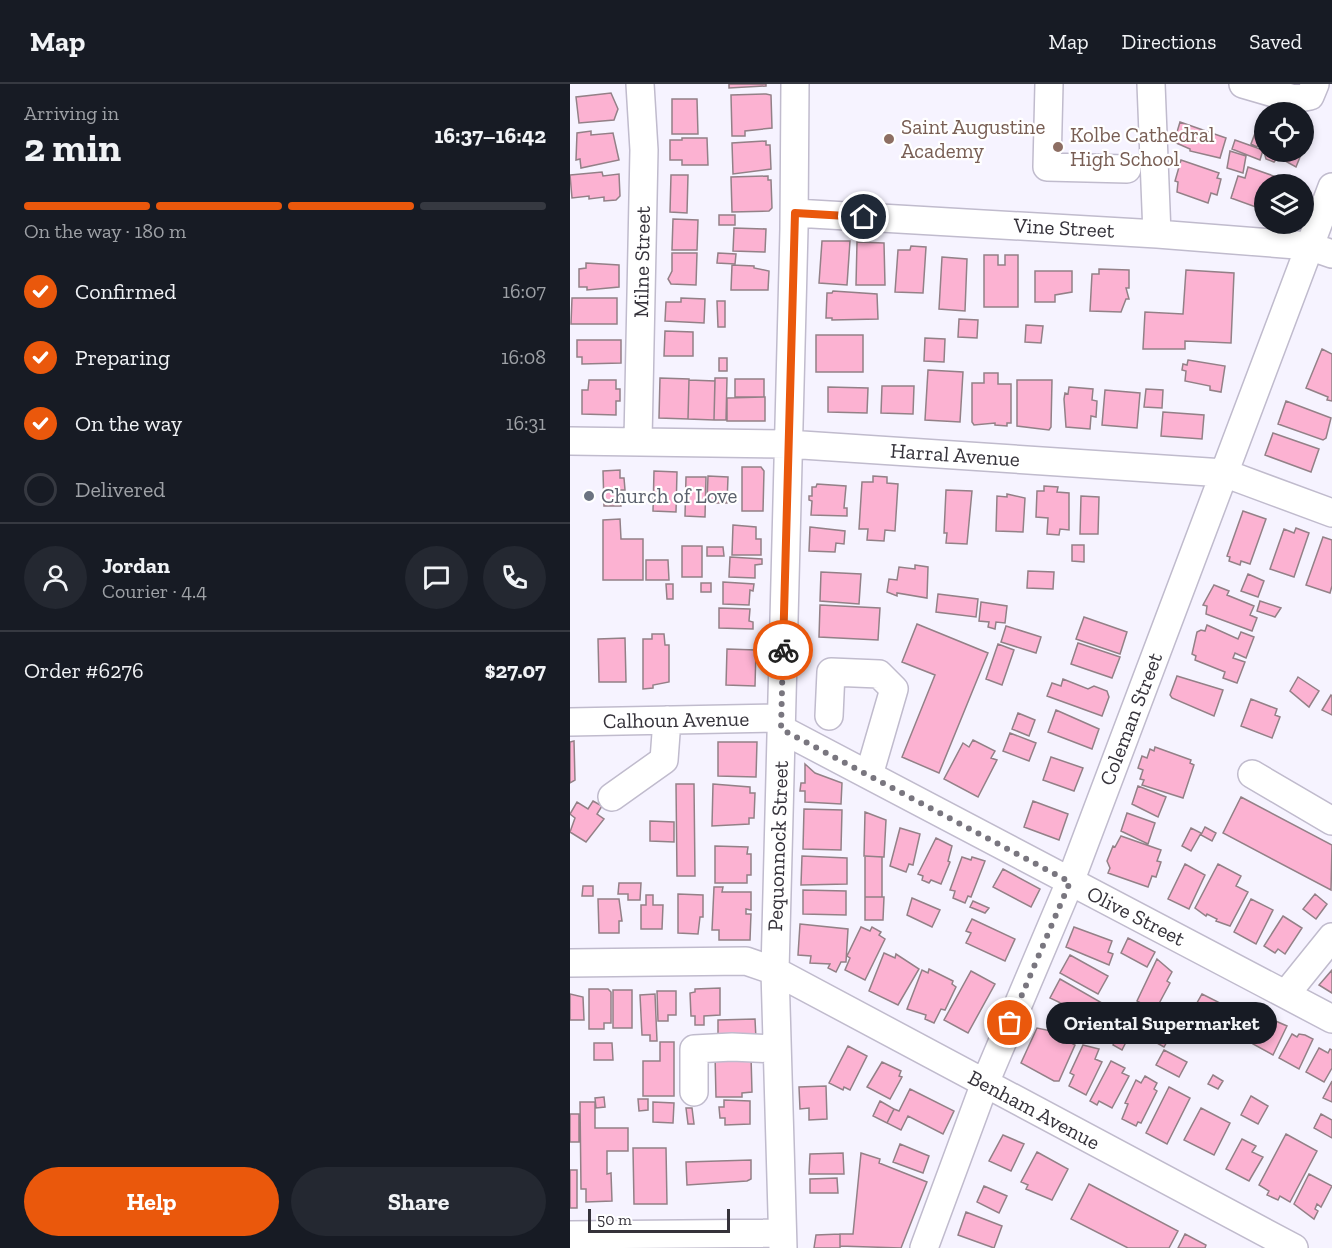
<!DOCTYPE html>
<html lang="en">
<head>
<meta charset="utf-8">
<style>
	:root { --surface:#171b24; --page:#242831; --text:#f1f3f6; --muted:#9ea1a6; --line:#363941; --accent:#ea580c }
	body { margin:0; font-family:"Zilla Slab",serif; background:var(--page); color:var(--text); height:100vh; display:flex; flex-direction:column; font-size:22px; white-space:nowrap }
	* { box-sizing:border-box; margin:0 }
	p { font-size:20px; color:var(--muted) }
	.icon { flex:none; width:33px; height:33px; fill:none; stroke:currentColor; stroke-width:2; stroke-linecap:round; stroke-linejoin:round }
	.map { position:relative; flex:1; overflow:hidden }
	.drawer { display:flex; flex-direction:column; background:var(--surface); width:570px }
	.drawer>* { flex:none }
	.buttons { position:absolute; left:684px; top:18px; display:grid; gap:12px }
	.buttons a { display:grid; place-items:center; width:60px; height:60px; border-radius:50%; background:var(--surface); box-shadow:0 3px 9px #0003; font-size:30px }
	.scale { position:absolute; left:18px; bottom:15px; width:142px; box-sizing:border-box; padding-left:6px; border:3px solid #35323a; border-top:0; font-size:16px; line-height:21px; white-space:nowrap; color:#35323a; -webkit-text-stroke:4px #fff; paint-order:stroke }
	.pin { position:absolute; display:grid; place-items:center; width:51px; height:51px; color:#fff; margin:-26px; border:3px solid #fff; border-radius:50%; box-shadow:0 2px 6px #0007 }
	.courier { position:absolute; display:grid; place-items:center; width:60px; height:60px; margin:-30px; border:4px solid #ea580c; border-radius:50%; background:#fff; color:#222; box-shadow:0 2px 8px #0007 }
	.bubble { position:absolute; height:42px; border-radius:21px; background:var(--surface); box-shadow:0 3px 9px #0003; font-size:20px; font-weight:700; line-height:42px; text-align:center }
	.overview em { font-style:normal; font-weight:700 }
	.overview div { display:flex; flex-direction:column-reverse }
	.overview { display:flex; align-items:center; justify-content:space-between; height:102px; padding:0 24px }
	h1 { font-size:39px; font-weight:700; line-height:45px }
	.bar { display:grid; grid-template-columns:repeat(4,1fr); gap:9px 6px; align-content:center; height:72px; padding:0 24px }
	.bar i { height:8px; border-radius:4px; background:var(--line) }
	.bar .selected { background:var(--accent) }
	.bar p { grid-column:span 4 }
	.line { display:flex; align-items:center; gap:15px; padding:0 24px; border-top:2px solid var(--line) }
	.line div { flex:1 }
	.round { display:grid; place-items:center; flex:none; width:63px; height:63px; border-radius:32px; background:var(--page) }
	ol { padding:0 24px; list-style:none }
	li { display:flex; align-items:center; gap:18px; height:66px }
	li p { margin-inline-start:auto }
	li .icon { padding:6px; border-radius:50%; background:var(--accent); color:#fff; stroke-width:4 }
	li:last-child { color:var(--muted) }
	li i { width:33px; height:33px; border:3px solid var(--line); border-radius:50% }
	.button { display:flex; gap:12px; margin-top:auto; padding:12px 24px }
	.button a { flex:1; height:69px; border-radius:36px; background:var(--accent); color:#fff; font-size:24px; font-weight:700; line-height:69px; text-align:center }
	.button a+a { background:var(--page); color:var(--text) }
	header { display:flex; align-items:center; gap:36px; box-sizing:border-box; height:84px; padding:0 30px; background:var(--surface); border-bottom:2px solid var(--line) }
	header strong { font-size:28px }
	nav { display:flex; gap:33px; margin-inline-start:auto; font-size:21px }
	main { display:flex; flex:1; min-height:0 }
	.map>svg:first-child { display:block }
	.building { fill:#fcb2d2; stroke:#938087; stroke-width:1.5 }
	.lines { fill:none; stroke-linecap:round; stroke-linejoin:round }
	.minor-casing { stroke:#c0bbcd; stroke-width:30 }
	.minor { stroke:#fff; stroke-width:27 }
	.done { stroke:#79767f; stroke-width:6; stroke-dasharray:0 10.8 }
	.route { stroke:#ea580c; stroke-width:8 }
	.education-dot { fill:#8d6e63; stroke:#fff; stroke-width:2 }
	.worship-dot { fill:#6b7280; stroke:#fff; stroke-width:2 }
	.labels { text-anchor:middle; stroke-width:4.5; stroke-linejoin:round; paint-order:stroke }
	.education-label { font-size:21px; fill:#785e54; stroke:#fff; text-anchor:start }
	.street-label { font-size:21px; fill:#35323a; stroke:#fff }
	.worship-label { font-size:21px; fill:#5b616d; stroke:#fff; text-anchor:start }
</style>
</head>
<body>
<header>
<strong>Map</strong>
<nav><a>Map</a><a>Directions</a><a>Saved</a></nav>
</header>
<main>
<section class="drawer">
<div class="overview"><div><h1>2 min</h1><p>Arriving in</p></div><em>16:37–16:42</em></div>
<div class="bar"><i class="selected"></i><i class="selected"></i><i class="selected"></i><i></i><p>On the way · 180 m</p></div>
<ol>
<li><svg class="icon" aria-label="check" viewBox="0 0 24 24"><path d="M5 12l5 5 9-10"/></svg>Confirmed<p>16:07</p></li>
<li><svg class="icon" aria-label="check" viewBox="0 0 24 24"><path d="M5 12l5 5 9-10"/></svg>Preparing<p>16:08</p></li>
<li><svg class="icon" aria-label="check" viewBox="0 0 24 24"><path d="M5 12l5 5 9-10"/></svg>On the way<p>16:31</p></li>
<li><i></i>Delivered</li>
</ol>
<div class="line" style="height:108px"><a class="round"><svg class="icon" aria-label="person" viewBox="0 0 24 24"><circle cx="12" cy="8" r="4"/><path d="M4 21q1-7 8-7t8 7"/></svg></a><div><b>Jordan</b><p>Courier · 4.4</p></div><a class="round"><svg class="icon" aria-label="chat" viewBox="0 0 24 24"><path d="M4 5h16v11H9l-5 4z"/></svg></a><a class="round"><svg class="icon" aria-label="phone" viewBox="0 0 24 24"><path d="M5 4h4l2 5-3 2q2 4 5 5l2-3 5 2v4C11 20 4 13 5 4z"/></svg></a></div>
<div class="line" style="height:78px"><div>Order #6276</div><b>$27.07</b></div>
<div class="button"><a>Help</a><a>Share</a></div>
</section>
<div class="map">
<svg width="762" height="1164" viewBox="0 0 762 1164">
	<rect width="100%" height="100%" fill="#f6f3ff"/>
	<path class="building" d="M159,0H196V2L159,4Z
		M41,9L48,25L44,36L9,39L6,13Z
		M196,10L201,11L202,44L175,47V52H162L161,11Z
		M102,15H127L128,50H102Z
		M690,36L694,37V61L689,58L687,63L681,60Z
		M610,38L656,54L650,74L620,67V65L604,58Z
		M21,47V51L43,49L49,76L11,84L10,75L6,76L7,49Z
		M112,54H137L138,81H112V76H100V56H112Z
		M665,56L693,66L690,76L662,65Z
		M196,57V61H200L201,85L163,90L162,59Z
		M660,67L676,72L673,89L657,84Z
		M694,68V67L732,68L726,83L708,73L704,78L696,75Z
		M611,76L649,89L647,94L651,95L647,111L641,109L638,119L607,108L608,98L605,97Z
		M678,83L718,97L717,100H694V126L661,114L668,92L675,94Z
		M32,88L33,92L49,90L50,112L46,116L34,117V113L19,115V112L2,114L0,91Z
		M101,91H118L117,129L100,128Z
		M198,92V96H201L202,124L199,127L162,128L161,93Z
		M149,131H165V141H149Z
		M103,135L128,136L127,166H102Z
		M164,144L196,145L195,168L163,167Z
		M252,157H280L277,201L249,199Z
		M287,158L314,159L315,201H286Z
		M341,162L356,163L353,209L325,208L328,166H340Z
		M102,169H127L126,201L101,200L98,195L102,187Z
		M148,169L166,170L165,180L147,179Z
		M414,171H428V181H435V171H448V223H414Z
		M372,173L397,175L395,227L369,225Z
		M16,179L49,181V203L17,206V203H9V185L16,184Z
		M162,181L184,182V184L199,187L198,206H161Z
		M529,185L559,186V204H556L559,215H556L551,228L520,227L522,190H529Z
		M616,186L664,189L661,259L615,257V265H573L575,228L613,230Z
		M465,187H502V208L485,211V218H465Z
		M263,207L307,210L308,235L262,236V234H256L257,209H262Z
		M2,214H47V240H1Z
		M111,214L135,215L134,239L95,237L96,218H111Z
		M147,217H155V243H148Z
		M389,235L408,236L407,254L388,253Z
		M456,241L473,242L471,259L455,258Z
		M95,247L123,248V272H94Z
		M246,251H293V288H246Z
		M355,254L375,255L374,278L354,277Z
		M7,256H51V279L12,280V273H7Z
		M752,265L762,270V317L757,316L758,313L736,304Z
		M149,274H157V287H149Z
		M618,276L655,282L651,308L640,306V302L615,297L616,287L612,286L613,280L617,281Z
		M358,286L393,288L390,338L355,336Z
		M414,289H428V300H441V339H437V342L425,341V339L404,341L402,338V299H414Z
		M90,294L119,295L118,335L89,334Z
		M145,294H157L156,336H144Z
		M165,295H194V313H165Z
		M19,296H46V305H50V317H46V331L12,330V306H18Z
		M119,296L145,297L144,336L118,335Z
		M447,296H482L481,343L479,346L447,342Z
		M312,302H344L343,330L311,329Z
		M258,303L298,304L297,329L258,328Z
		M499,303L523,305L522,316L527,317L526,333L521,332L520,345L496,343L494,315L495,309L498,310Z
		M576,305L593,306L592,324L574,323Z
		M535,306L570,309L567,344L532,341Z
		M195,313V337H157V314Z
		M716,317L761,334L756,354L753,356L708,340Z
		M593,328L634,331L632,355L591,352Z
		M703,349L749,365L741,388L695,371Z
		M172,383H191L194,387L193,427H172Z
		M50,386V394H54L55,406H51V422H34L33,387Z
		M84,387L107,388L106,428L83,427Z
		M138,392L158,393L157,419H137Z
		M303,392L317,393V399L328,400L325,447L315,446L314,457L297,456L298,445H289L292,398H303Z
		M116,393H136L135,433L115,432Z
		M247,400L276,402L274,424H277V432L241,431L242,417L239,416V412H242V403H246Z
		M474,402L488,403L487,408L499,409V446L490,445L489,451L477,450L478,434L466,433L467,407H474Z
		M376,406L402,407L397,460L376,459L377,449H374Z
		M437,410L455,414L453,448L426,447L427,412L437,413Z
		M511,412L529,413L528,450H510Z
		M673,427L696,435L680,480L671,477L670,481L659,477L660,473L657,472Z
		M50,435L51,455H73V496H33V436Z
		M163,441L186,443V455H191V471H162Z
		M240,443L275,447L274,460L266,459L265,468L239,467Z
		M726,444L739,449L724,493L700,485L714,445L724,449Z
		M753,453L762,456V502L760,509L736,501Z
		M502,461H514V478L502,477Z
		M112,462H132V493H112Z
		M137,463H153L154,472H137Z
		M160,473L192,475V480L185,481V494L159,493Z
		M76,476H98L99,496H76Z
		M345,481L358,483L357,514L327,509V512L317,508L319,495L327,496L329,483L345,485Z
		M458,487L484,488L483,505L457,504Z
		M251,488L291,490L289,520L250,517Z
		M678,490L694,497L688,513L671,507Z
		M153,498L184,500L183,507L180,506L179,521L153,520Z
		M131,499H141V508H131Z
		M96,500H103V515H97Z
		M644,501L659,507L657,511L684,522L680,531L687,534L682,547L636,530L637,522L633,521Z
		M368,510L408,515L406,533L366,528Z
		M690,517L711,524L705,533L687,527Z
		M411,518L437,522L435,539L426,538L425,545L418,543L419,538L409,537Z
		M250,521L310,524L308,556L249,553Z
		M149,524L180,525L179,537L183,538V545L149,544Z
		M514,533L557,548L550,570L506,555Z
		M347,540L418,569L369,689L332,673L365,591L332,578Z
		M637,541L668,555L671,548L684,553L676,574L665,569L663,574L675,578L667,599L653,594L655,588L625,576L626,572L622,570L627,548L631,546L635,547Z
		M436,542L471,553L466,569L431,558Z
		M82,550H94L95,561H99V598L83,601V604L73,605V555H82Z
		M55,554L56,598H29L28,555Z
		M508,559L550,573L542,594L501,580Z
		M428,560L444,566L432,601L416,595Z
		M157,565L186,566L185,602L156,601Z
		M607,592L653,606L644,632L602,614L600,611Z
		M728,593L749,607L739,623L720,607Z
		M493,595L518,605L524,602L537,607L539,613L532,632L477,612L482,599L491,602Z
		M761,611L762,612V631L752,626Z
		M681,615L707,625L705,631L710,633L702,654L671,642Z
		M486,626L529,645L522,665L478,648Z
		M448,629L465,636L459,652L442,645Z
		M440,649L466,659L459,677L433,667Z
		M403,656L425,667L421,674L427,676L408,713L374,695L393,659L399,663Z
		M4,657L5,696L0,699V658Z
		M148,658H187L186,693L148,692Z
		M585,663L621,676L620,679L624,681L613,714L572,701L574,696L570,695L573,686L568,684L572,672L577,674L580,665L584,667Z
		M481,673L513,684L504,707L473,696Z
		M235,680L245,689L272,699L271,720L235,718V707H230L231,699H235Z
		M106,700H124L125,792H107Z
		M143,700L180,703V709H185L184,734H179V740L142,742Z
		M568,702L596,713L588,733L562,720Z
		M671,713L762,761L761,806L653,749Z
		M23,717L32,722L27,730L34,735L16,758L0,748L5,734L0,730L7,718L18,725Z
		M463,717L498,730L489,756L454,743Z
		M234,725L272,726L271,766L233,765Z
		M295,728L316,736L314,773L294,772Z
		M557,729L585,739L578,760L551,747Z
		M80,737L104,738V758L80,757Z
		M635,743L646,749L642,757L631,751Z
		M330,744L350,750L343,781L339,780L336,788L320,782Z
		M621,744L631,749L621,767L612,762Z
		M551,752L591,766L587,777L591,778L586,793L582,792L578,803L538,789L540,784L537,777L543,762L545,763Z
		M366,754L382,762L378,777L380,778L371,800L361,796L359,799L352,796L353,792L348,790Z
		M145,762L178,763L177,770H181V791H177V799H145Z
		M232,772L277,774V800L231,801Z
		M295,772L312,773V813H295Z
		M392,773L401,776L402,773L415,777L401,813L398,812L395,819L383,814L385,807L380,806Z
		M615,780L635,791L619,825L598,815Z
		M648,780L671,792L666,802L678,808L660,842L646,837L647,835L637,830L636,832L625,824Z
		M433,785L470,805L461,823L423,803Z
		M49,799H71L70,816H58V810H48Z
		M13,802H23V812H12Z
		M144,803H153L152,808H181V826L176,825V830H181L180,856H149V846H142Z
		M233,806L276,807V831L233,830Z
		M108,810L133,811V833H130L128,850L108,849Z
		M745,810L757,820L746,835L733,825Z
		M76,811H83V821H93L92,845H71V821H76Z
		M295,813H314L313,836H295Z
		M342,814L370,826L362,843L337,831Z
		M28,815H49L52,837H49V849H29Z
		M681,815L703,826L686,860L664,848Z
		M403,817L419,824L415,829L400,823Z
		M713,832L732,844L715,870L708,865L705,869L694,862Z
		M402,835L445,855L435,877L396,859L401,849L396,847Z
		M230,840L278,845L276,878H271L266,888L258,884L260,880L240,879L241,872L228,871Z
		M291,843L300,847L302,843L311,848L309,851L315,855L295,896L275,886L280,874L277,872Z
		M504,843L542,857L538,868L543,870L539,881L496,863Z
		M558,854L585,868L577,883L551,869Z
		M314,869L325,874L326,870L349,885L328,921L299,907Z
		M500,871L538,892L528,910L490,889Z
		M587,875L602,888L597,897L600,899L585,927L567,917Z
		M359,885L383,897L382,900L386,903L375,926L371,925L364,939L355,935L356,931L337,925L352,886L358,889Z
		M762,886V909L749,901Z
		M401,887L425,900L398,949L374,936Z
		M490,895L532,919L524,935L480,914Z
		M150,904V931L134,932V941H125V932H121L120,909L125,908V905Z
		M19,905H38L41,908V939H34V945H19Z
		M43,906H62V944H43Z
		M87,907H106V931H98V937H88Z
		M0,910L13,913L14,936H0Z
		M85,910L87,957H80V951H72L70,911Z
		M632,910L656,922L639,953L615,940Z
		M675,919L690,928L679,953L660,943Z
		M185,935L186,955L148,956V936Z
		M701,935L717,942L703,971L683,960L696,936L699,938Z
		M587,938L603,947L594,963L578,954Z
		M484,941L497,947L494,955L505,961L489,997H484L451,979L467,944L481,947Z
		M550,947L559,952L552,966L543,961Z
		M722,950L727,953L729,950L735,951L743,955L729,985L709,974Z
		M90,958H104V1012H73V977H90Z
		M24,959H42L43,976H24Z
		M513,961L529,965L525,975L532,978L516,1011L499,1002L504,991L500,989Z
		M278,962L297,972L280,1006L274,1003L273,1006L259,999Z
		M749,964L758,969L760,965L762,966V984L754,998L736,988Z
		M594,966L617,978L609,993L586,981Z
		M145,970L181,972L182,1008L172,1009V1013H146Z
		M541,977L555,984L552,989L559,992L542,1024L529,1017L527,1021L520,1017Z
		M312,978L331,987L329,992L332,993L320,1015L297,1003Z
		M643,991L653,997L648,1005L638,1000Z
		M575,992L587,999L584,1005L587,1007L571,1039L568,1038L566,1042L552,1035L558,1020L555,1019L566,996L571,999Z
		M762,997V1018L753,1014Z
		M256,1002L257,1035L239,1036V1024L230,1025L229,1003Z
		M599,1003L620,1014L597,1060L576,1049Z
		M340,1005L384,1027L373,1050L338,1032L331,1046L317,1039L324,1025L329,1027Z
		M681,1012L698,1022L688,1040L671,1031Z
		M34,1013L35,1023L26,1024L25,1014Z
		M68,1015H78V1026L69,1027Z
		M154,1016L180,1017V1040L155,1041V1034H150L149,1023H154Z
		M310,1017L324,1025L317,1039L303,1032Z
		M10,1018H25V1044H58V1067H37V1090L41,1089L42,1117L16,1118V1105H11Z
		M83,1018L104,1019L103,1039L83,1038Z
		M116,1024H122L124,1040H118Z
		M631,1024L660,1039L644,1071L614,1056Z
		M0,1030H9V1058H0Z
		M751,1030L762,1036V1054L744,1044Z
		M716,1050L747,1067L720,1118L710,1112L708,1116L697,1111L699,1107L689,1101Z
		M433,1051L454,1060L441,1087L419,1077Z
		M672,1055L686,1062L682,1068L693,1073L679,1097L656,1085Z
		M330,1060L359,1072L353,1089L323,1078Z
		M63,1064H96L97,1120H64Z
		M467,1068L498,1085L482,1116L456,1105L458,1101L451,1098Z
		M273,1069L274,1090H239L240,1070Z
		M291,1069L310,1075L309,1079L357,1098L331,1164L270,1162V1150H283Z
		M181,1076V1095L177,1097L117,1101L116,1078Z
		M0,1086H7V1124H0Z
		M739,1090L762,1102L751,1123L747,1120L745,1125L748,1127L744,1135L724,1120Z
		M267,1094L268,1109H240V1095Z
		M519,1100L608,1147L599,1164H558L501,1135Z
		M414,1102L437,1112L429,1129L407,1118Z
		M396,1128L432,1142L424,1164L388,1151Z
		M270,1150V1164H244L246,1151Z
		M615,1150L636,1161L635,1164H608Z"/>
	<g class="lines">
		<defs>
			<path id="minor" d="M479,0L477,83L557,85
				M581,0L587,150
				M673,0L724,15L740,12L745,0
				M225,129L587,150L739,162L762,170
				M68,356L74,66L70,0
				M0,357L217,360L654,389L762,429
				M259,632L261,588L309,590L324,605L299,691
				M0,638L211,634
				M211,645L762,935
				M682,690L762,737
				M42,713L94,676L97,636
				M0,879L176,877L205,887L724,1164
				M716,910L762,853
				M124,1008V965L162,963L207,965
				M0,1151L212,1149
				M213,1164L205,887L224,145L225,0
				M354,1164L415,999L500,798L762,103"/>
		</defs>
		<use href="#minor" class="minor-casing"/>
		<use href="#minor" class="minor"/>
	</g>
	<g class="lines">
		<path class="done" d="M213,566L211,645L500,798L440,939"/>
		<path class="route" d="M213,566L225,129L294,133"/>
	</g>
	<g class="education-dot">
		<circle cx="319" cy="55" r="6"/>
		<circle cx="488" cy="63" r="6"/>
	</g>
	<circle class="worship-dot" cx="19" cy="412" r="6"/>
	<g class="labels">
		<g class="education-label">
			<text x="331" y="50">Saint Augustine<tspan x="331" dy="24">Academy</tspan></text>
			<text x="500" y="58">Kolbe Cathedral<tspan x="500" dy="24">High School</tspan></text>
		</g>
		<g class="street-label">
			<text transform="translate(494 144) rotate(3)" y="7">Vine Street</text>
			<text transform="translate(72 178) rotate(-89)" y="7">Milne Street</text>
			<text transform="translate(385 371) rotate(4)" y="7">Harral Avenue</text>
			<text transform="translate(561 635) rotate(-69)" y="7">Coleman Street</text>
			<text transform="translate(106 636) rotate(-1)" y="7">Calhoun Avenue</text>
			<text transform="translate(208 762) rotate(-88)" y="7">Pequonnock Street</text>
			<text transform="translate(566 832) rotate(27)" y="7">Olive Street</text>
			<text transform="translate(464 1026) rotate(28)" y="7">Benham Avenue</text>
		</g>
		<g class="worship-label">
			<text x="31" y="419">Church of Love</text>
		</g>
	</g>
</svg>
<div class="buttons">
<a><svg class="icon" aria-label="locate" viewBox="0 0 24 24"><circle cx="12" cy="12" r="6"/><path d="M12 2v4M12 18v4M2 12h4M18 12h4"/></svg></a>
<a><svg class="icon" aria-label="layers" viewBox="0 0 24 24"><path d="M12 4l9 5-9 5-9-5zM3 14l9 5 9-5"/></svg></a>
</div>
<div class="scale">50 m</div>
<div class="pin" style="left:440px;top:939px;background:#ea580c"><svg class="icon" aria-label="bag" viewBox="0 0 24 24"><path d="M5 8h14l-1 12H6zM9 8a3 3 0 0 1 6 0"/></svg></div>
<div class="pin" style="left:294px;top:133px;background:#1f2937"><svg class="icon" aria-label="home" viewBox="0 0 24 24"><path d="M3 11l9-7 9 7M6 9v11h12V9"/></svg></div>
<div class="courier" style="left:213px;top:566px"><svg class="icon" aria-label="bike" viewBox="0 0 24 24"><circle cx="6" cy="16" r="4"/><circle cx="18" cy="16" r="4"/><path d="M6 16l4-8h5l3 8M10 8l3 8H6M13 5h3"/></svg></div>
<div class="bubble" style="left:476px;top:918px;width:231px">Oriental Supermarket</div>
</div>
</main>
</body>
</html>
